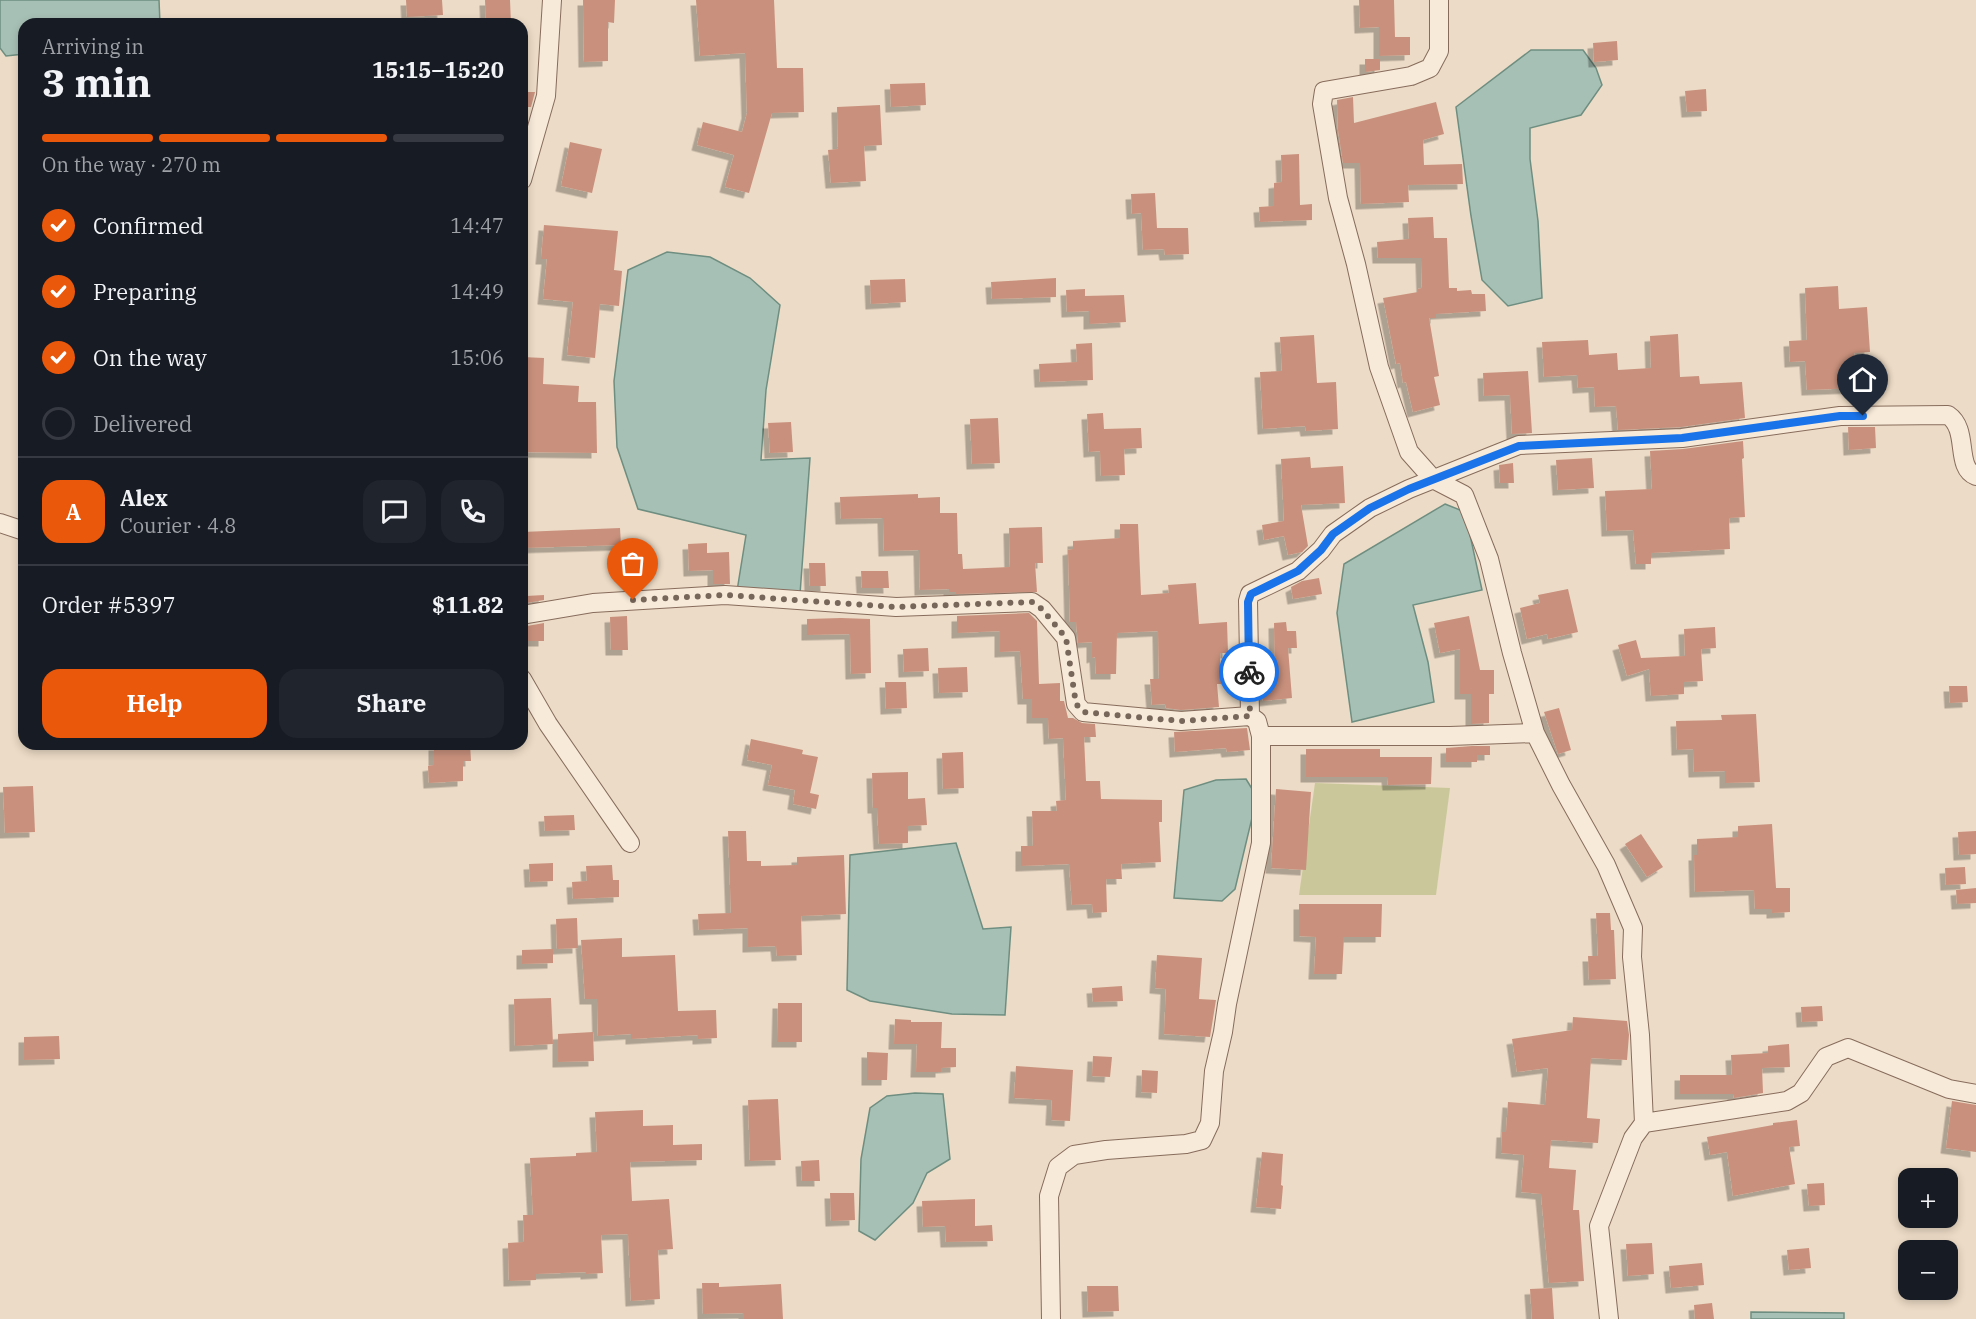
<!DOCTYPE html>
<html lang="en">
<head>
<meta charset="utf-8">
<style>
	:root { --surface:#171b24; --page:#20242c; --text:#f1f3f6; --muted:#9ea1a6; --line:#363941; --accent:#ea580c }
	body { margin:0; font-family:"IBM Plex Serif",serif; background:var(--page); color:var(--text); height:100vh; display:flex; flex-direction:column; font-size:22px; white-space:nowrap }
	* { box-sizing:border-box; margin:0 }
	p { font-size:20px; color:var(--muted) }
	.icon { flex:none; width:33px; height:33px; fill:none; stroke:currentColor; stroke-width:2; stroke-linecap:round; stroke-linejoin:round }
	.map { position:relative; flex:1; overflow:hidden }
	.side { position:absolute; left:18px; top:18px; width:510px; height:732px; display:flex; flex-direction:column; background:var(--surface); border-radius:18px; box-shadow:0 3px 9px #0003 }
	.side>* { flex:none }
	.tools { position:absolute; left:1898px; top:1168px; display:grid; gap:12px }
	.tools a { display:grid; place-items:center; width:60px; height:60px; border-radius:12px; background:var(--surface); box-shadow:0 3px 9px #0003; font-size:30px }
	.pin { position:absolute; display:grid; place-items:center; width:51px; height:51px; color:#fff; margin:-62px -26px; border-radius:50% 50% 50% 0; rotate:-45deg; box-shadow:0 0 6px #0007 }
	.pin .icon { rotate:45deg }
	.courier { position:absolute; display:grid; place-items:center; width:60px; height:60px; margin:-30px; border:4px solid #1a73e8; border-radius:50%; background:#fff; color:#222; box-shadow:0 2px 8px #0007 }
	.headline em { font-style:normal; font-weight:700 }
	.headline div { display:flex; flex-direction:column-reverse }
	.headline { display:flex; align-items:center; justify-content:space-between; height:102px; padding:0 24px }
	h1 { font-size:39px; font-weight:700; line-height:45px }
	.bar { display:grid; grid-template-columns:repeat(4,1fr); gap:9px 6px; align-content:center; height:72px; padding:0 24px }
	.bar i { height:8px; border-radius:4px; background:var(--line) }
	.bar .active { background:var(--accent) }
	.bar p { grid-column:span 4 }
	.line { display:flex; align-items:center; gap:15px; padding:0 24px; border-top:2px solid var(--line) }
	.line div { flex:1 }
	.round { display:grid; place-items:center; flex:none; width:63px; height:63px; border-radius:18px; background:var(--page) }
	ol { padding:0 24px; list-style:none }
	li { display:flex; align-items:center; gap:18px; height:66px }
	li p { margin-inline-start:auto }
	li .icon { padding:6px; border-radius:50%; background:var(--accent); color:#fff; stroke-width:4 }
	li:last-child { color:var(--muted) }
	li i { width:33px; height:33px; border:3px solid var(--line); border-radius:50% }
	.primary-button { display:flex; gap:12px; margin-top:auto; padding:12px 24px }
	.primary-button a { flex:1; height:69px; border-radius:18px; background:var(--accent); color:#fff; font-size:24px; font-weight:700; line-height:69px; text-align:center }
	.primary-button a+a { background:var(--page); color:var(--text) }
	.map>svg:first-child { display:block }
	.green { fill:#cac89a }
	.water { fill:#a7c0b5; stroke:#6e8e81; stroke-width:1.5 }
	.building { fill:#c9917d; filter:url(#shadow) }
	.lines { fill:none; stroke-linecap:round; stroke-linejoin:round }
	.minor-casing { stroke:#876c5c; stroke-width:20 }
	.minor { stroke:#f7ead9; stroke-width:18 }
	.done { stroke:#77665a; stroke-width:6; stroke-dasharray:0 10.8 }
	.route { stroke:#1a73e8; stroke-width:8 }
</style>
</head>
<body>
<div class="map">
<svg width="1976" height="1319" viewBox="0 0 1976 1319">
	<defs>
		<filter id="shadow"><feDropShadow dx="-5.5" dy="5.5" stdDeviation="0" flood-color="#0004"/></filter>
	</defs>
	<rect width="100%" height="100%" fill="#ecdbc6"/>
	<path class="green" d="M1315,783L1450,788L1436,895H1299Z"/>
	<path class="water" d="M0,0H159L160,24H24V54L6,56L0,48Z
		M1531,50H1583L1596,68L1602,85L1581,115L1530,128V159L1538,221L1542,298L1508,306L1482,280L1471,216L1456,107Z
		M667,252L710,257L750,278L780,305L766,390L761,460L810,458L800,594L737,591L746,535L638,509L617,447L614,381L628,270Z
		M1445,504L1465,512L1482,590L1413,605L1428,662L1434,702L1352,722L1337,613L1344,564Z
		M1246,779L1257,797L1235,889L1222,901L1174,898L1184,790L1216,780Z
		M956,843L983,929L1011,927L1005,1015L952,1014L870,1001L847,990L850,855Z
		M915,1093L943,1094L950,1159L927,1173L913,1203L875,1240L859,1231L861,1159L870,1108L887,1096Z
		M1751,1312L1844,1313V1319H1751Z"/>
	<path class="building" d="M406,0H442L443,15L407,17Z
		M485,0H510L511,24H486Z
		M583,0H615L614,23L608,22V61L584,62Z
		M696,0H774L777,68H803L804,112L772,113L749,193L725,187L734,155L697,145L703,122L742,132L747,113L745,53L700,56Z
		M1359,0H1394L1395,37H1410V55L1379,56V27L1360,28Z
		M1617,41L1618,60L1594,62L1593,43Z
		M1365,59H1380V70L1365,72Z
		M925,83L926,105L891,107L890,84Z
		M1706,89L1707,111L1687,112L1685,91Z
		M522,92H535L531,107H522Z
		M1353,97L1354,123L1436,102L1444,134L1423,140L1424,165L1462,164L1463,184L1408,185L1409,202L1361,204L1360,163H1343L1338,130L1337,100Z
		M880,105L882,145L864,146L866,181L831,183L828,150L838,149L837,107Z
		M570,142L602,149L592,193L561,186Z
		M1299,154L1300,205L1312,204V220L1260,222L1259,207L1274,206V183L1282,182L1281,155Z
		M1155,193L1157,228H1188L1189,254L1165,255L1164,249L1143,250L1141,213L1132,214L1131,194Z
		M1433,217L1434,238H1447L1449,288H1457V291L1471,290L1472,294H1485L1486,311L1436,314V318H1429L1439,376L1434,377L1440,405L1413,412L1406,382L1403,383L1400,363L1396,364L1383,298L1418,292V289L1422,288L1421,258H1378L1377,242L1409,239L1408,218Z
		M544,225L618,231L614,270L622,271L619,306L600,304L595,358L567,355L573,302L543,299L547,259H541Z
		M1056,278V297L992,299L991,282Z
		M905,279L906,302L871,304L870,280Z
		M1838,286L1839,309L1867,307L1870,352L1854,353L1856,388L1807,390L1805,361L1790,362L1789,341L1807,340L1805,288Z
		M1085,289V296L1124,295L1126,322L1089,324V311L1067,312L1066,290Z
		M1678,334L1680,377L1699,376L1700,384L1742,382L1745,418L1681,427L1618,430L1616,406L1595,407L1594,387L1578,388L1577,375L1544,377L1542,342L1588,340L1589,355L1617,353L1618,370L1651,368L1650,336Z
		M1314,335L1317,383L1336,382L1338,429L1306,431L1305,426L1263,429L1260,372L1282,371L1280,337Z
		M1092,343L1093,380L1040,382L1039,364L1077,362L1076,344Z
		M522,357L544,358L543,384L579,386L578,402H596L597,453L522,452Z
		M1528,371L1532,433L1512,434L1510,395L1484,396L1483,373Z
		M1103,413L1104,429L1141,428L1142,448L1124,449L1125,475L1101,476L1100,451L1089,452L1087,414Z
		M998,418L1000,463L972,464L970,419Z
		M791,422L793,452L770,453L768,423Z
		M1848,427H1875L1876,448L1849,450Z
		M1743,441L1744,458L1742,459L1745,517L1729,518L1730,549L1651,553V564H1636L1633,530L1607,531L1605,491L1652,489L1650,451L1683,449Z
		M1310,457L1311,468L1343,466L1345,503L1301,505L1308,546L1302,552L1288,555L1284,536L1264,540L1262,525L1284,521L1281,459Z
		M1592,458L1594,488L1558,490L1556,460Z
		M1513,463L1514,483H1500L1499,465Z
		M918,494V498L940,497V513H957L958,554H962L963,569L1010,567L1009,528L1042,527L1043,563H1035L1037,592L956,594V592H949V589L920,590L919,550L884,551L883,518L841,519L840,497Z
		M1120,524H1138L1141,595L1169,593L1168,585L1196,583L1199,624L1227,622L1228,653H1220L1221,684H1217L1219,707L1181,710L1166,708L1165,704L1152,705L1150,679H1159L1158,631L1117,633L1116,674H1096L1095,657L1092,658V642L1078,643L1076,622H1070L1068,550L1073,549V541L1120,538Z
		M620,528L621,545L522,548V532Z
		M707,543V553L729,552L730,584H713V570L689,571L688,544Z
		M809,563H825L826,586H810Z
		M861,571H888L889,588H862Z
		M1319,578L1322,594L1293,599L1291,587L1302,581Z
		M1568,589L1578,632L1548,639L1547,634L1527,639L1520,608L1540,603L1538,595Z
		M544,595V600L526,603V596Z
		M1029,613L1037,621L1039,684L1060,683V701H1064L1068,718H1073L1082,723L1095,724L1096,737H1084L1086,781H1100L1101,799L1162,800V822H1159L1161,862L1121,864L1122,879H1106L1107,912L1093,913L1092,904L1072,905L1069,864L1021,866V846H1033L1032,811H1057L1056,801L1066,800L1063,738L1049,739L1048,718H1032V699H1023L1020,651L1000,652V631L957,633V616Z
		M627,616L628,650H611L610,617Z
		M1469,616L1480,670H1494V694H1489V723L1471,724V694H1460V649L1440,653L1434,623Z
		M841,618L870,619L871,673L851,674L850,634L807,635V619Z
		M1286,622L1287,631H1296L1297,648H1288L1292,698L1263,701L1261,677L1275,676L1274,623Z
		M544,623V641H527V626Z
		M1715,627L1716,648L1701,649L1703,681L1684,682V694L1651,696L1649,669L1627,676L1618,645L1636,640L1641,658L1685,656L1684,629Z
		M928,648L929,671L904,672L903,649Z
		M967,667L968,692L939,693L938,668Z
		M885,682H906L907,708L886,709Z
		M1949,686H1967L1968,702L1950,703Z
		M1559,708L1571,750L1558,754L1544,712Z
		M1756,714L1760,782L1725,783V771L1694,772L1693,749L1677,750L1676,721L1722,720L1721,715Z
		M1247,728L1250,750L1227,752L1226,748L1175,752L1174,732Z
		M751,739L803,750L802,754L818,757L810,793L819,795L816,809L793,804L795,790L768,785L772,765L747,760Z
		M470,744L471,761H463V781L429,783L428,766L434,765V745Z
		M1472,746H1490V755H1477V762H1446V748Z
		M1306,749H1380V757H1432L1431,784L1388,785L1387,777H1306Z
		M963,752L964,788L943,789L942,753Z
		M908,772V799L925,798L927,825L908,826V843L879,844L877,808H873L872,773Z
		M33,786L35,832L5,833L3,787Z
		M1276,789L1311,792L1306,870L1271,868Z
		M574,815L575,830L545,831L544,816Z
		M1772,824L1776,888H1790V912L1772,913V909H1755L1754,890L1695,892L1694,855H1697V839L1738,837V826Z
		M728,831H746L747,861H761V866L797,865V857L844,855L846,914L801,916L802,955L777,956L776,946L748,947V928L699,930L698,914L731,913Z
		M1976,831V854L1959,855L1958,832Z
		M1641,834L1663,867L1647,877L1625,844Z
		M553,863V881L530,882L529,864Z
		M612,865L613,880H619V897L573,899L572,882L587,881L586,866Z
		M1965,867L1966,884L1946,885L1945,868Z
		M1976,888V903L1957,904L1956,890Z
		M1299,904H1382L1381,937H1344L1342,974H1314L1316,937L1299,936Z
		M1596,913H1610L1611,930H1614L1616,979L1589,980L1588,956H1598Z
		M577,918L578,948L557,949L556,919Z
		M622,938V957L675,955L678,1011L716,1010L717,1038L698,1039V1035L631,1039V1034L598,1036L597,999H585L581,940Z
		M553,949V963L522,964V950Z
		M1157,955L1202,958L1199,999L1216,1000L1210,1037L1164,1034L1166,989L1155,988Z
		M1122,986L1123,1001L1093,1002L1092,988Z
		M551,998L553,1044L515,1046L514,999Z
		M778,1003H802V1042H777Z
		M1822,1006L1823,1021L1802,1022L1801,1007Z
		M1573,1017L1627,1021L1629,1035L1627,1060L1591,1058L1587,1118L1600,1119L1598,1143L1551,1140L1549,1168L1576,1170L1573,1210H1579L1584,1281L1549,1283L1541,1194L1521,1192L1524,1155L1501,1153L1502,1132H1506L1508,1102L1545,1105L1548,1068L1517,1072L1512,1039L1572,1030Z
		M895,1019L911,1020V1022H942L941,1048H956V1067L941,1068V1072H916L917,1044H894Z
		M593,1032L594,1061L558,1062V1034Z
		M59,1036L60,1059L24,1060V1037Z
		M1789,1044L1790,1067L1762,1068L1763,1093L1734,1098L1733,1094H1680V1075H1732L1731,1055L1768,1053V1046Z
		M867,1052L888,1053L887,1080H867Z
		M1093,1056L1112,1057L1110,1077L1092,1076Z
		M1016,1066L1073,1070L1070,1121L1051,1120L1052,1100L1014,1098Z
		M1142,1070L1158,1071L1157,1093L1141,1092Z
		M778,1099L781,1160L750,1161L748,1100Z
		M1952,1101L1976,1105V1152L1946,1148Z
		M643,1110V1126L673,1125V1145L702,1144V1160L630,1162L632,1201L669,1199L673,1249L658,1250L660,1299L631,1301L628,1234L601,1235L603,1273L586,1274V1272L536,1274V1280L509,1281L508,1243L524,1242L523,1215H533L530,1158L576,1156V1153L597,1152L595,1112Z
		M1797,1120L1800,1146L1789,1147L1795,1184L1733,1196L1727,1152L1710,1155L1707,1137L1773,1125V1123Z
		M1262,1152L1283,1154L1281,1185L1283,1186L1281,1209L1256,1207Z
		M819,1160L820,1181H802L801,1161Z
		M1824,1183L1825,1205L1809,1206L1807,1184Z
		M830,1193H854L855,1220L831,1221Z
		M975,1199V1226L992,1225L993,1241L946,1242L945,1226L923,1227L922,1201Z
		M1652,1243L1654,1274L1628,1276L1626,1244Z
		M1809,1248L1811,1268L1789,1270L1787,1250Z
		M1702,1263L1704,1285L1671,1288L1669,1266Z
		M702,1283H719V1287L781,1284L783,1319H744V1313L703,1314Z
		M1087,1286H1118L1119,1311L1088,1312Z
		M1552,1288L1554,1319H1532L1530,1289Z
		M1712,1303L1714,1319H1695L1694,1305Z"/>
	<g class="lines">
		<defs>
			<path id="minor" d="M1439,0V51L1430,68L1411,76L1324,91L1322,104L1338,198L1356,264L1379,367L1409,452L1433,479L1464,495L1489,559L1512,653L1535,733L1561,785L1606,865L1633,928L1632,957L1640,1035L1644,1123
				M522,180L546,96L552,0
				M0,523L24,531
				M522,615L593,603L725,595L896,607L1032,602L1042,609L1066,638L1076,704L1083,712L1181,721L1250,716L1257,721L1261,736V843L1227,1004L1223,1032L1214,1071L1210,1123L1202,1140L1186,1144L1106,1150L1074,1155L1058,1167L1049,1196L1051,1319
				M522,679L548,724L630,843
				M1250,716L1248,601L1250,594L1298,571L1321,550L1333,534L1370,508L1409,489L1519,445L1682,438L1840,416L1948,415C1970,430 1954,467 1976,476
				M1261,736H1450L1535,733
				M1609,1319L1599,1226L1633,1138L1644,1123L1787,1101L1801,1093L1826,1057L1848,1048L1949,1089L1976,1094"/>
		</defs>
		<use href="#minor" class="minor-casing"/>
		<use href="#minor" class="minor"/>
	</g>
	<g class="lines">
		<path class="done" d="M633,600L725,595L896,607L1032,602L1042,609L1066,638L1076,704L1083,712L1181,721L1250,716L1249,672"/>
		<path class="route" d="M1249,672L1248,602L1251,594L1298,571L1321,550L1333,534L1370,508L1409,489L1519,446L1682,438L1840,416H1863"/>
	</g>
</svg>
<div class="tools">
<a>+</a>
<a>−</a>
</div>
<div class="pin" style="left:633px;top:600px;background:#ea580c"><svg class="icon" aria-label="bag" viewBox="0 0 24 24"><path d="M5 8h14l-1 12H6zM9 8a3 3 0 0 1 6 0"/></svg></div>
<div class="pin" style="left:1863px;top:416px;background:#1f2937"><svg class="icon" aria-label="home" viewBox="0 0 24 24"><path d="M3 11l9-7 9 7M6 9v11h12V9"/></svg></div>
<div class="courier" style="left:1249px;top:672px"><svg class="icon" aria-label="bike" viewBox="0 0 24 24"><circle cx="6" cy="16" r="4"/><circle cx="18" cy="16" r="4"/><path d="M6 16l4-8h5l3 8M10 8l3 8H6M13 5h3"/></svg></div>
<section class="side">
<div class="headline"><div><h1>3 min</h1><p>Arriving in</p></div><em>15:15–15:20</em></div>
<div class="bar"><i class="active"></i><i class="active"></i><i class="active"></i><i></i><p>On the way · 270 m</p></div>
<ol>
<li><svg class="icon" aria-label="check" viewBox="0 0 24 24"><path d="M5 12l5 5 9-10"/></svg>Confirmed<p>14:47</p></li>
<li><svg class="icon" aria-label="check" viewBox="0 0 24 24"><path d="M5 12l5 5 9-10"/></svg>Preparing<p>14:49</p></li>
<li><svg class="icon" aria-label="check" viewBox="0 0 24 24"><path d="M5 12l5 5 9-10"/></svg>On the way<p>15:06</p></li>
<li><i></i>Delivered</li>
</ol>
<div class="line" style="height:108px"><b class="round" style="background:var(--accent);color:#fff">A</b><div><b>Alex</b><p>Courier · 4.8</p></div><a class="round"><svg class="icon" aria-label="chat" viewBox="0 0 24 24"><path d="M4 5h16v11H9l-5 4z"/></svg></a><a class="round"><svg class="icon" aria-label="phone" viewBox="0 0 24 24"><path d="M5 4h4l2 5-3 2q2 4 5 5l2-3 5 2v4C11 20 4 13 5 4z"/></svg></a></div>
<div class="line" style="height:78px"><div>Order #5397</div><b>$11.82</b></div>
<div class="primary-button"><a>Help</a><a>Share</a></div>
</section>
</div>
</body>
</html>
